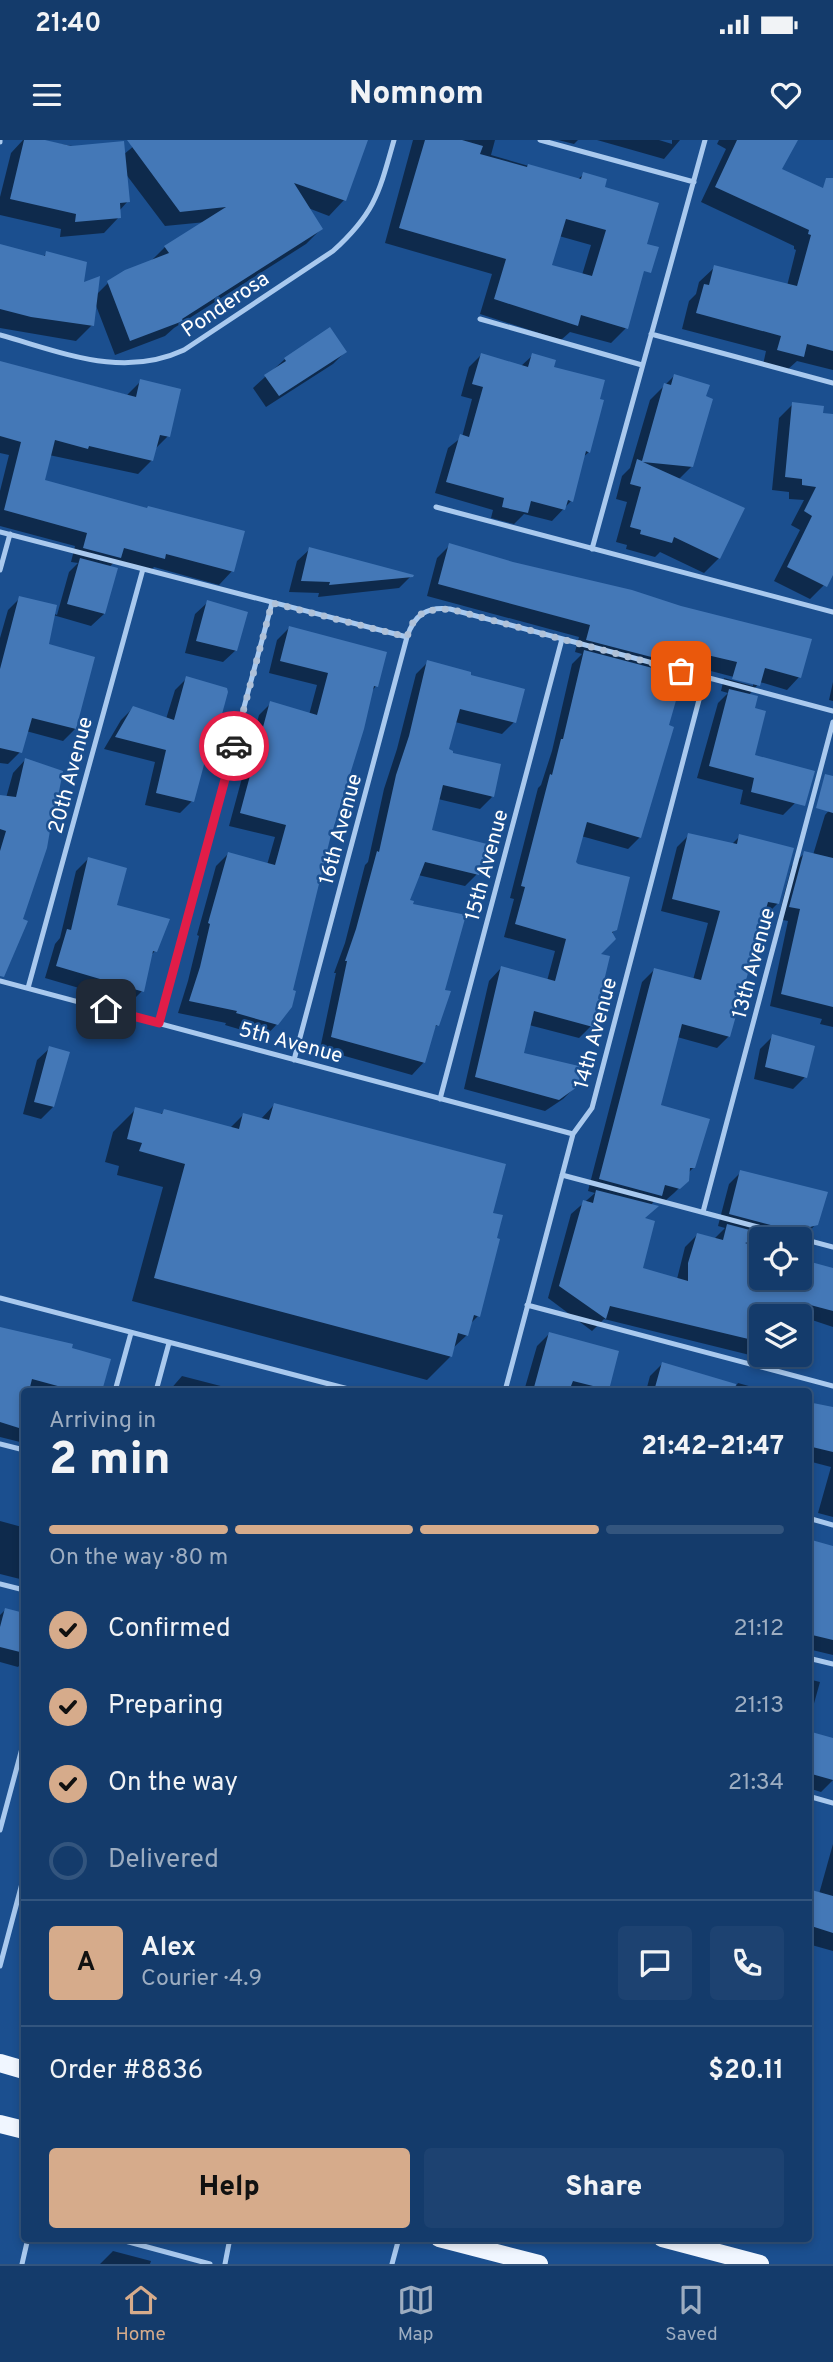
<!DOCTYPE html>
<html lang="en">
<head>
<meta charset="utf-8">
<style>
	:root { --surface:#143b6b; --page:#1d4271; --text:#f1f3f6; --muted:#9dadc1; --line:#33557e; --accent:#d6ab8b }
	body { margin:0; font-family:Overpass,sans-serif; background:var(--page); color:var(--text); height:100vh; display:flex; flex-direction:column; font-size:26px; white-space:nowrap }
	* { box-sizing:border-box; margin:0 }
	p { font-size:23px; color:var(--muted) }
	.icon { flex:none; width:38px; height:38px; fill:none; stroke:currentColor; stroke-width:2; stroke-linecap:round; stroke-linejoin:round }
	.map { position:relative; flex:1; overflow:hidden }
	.sheet { position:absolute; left:21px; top:1248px; width:791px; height:854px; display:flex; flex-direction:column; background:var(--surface); border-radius:7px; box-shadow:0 4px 10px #0003,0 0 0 2px var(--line) }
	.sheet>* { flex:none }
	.controls { position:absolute; left:749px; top:1087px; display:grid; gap:14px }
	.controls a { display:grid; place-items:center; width:63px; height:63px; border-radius:7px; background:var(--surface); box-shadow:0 4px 10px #0003,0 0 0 2px var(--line); font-size:35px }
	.pin { position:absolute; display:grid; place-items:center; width:60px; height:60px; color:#fff; margin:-30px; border-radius:14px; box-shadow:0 4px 10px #0006 }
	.courier { position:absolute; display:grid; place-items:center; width:70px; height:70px; margin:-35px; border:5px solid #e11d48; border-radius:50%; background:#fff; color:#222; box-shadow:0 2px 9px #0007 }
	.overview em { font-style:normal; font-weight:800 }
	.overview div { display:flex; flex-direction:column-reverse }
	.overview { display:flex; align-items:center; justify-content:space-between; height:119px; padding:0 28px }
	h1 { font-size:46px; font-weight:800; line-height:52px }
	.bar { display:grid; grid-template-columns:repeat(4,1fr); gap:10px 7px; align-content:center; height:84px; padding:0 28px }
	.bar i { height:9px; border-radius:5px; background:var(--line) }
	.bar .current { background:var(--accent) }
	.bar p { grid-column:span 4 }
	.line { display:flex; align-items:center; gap:18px; padding:0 28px; border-top:2px solid var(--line) }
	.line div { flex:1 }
	.round { display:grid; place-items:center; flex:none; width:74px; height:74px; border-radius:7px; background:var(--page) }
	ol { padding:0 28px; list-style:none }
	li { display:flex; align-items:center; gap:21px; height:77px }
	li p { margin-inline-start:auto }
	li .icon { padding:7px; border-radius:50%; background:var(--accent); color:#111; stroke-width:4 }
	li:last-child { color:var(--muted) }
	li i { width:38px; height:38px; border:4px solid var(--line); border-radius:50% }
	.button { display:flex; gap:14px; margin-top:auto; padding:14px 28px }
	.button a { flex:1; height:80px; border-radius:7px; background:var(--accent); color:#111; font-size:28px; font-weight:800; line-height:80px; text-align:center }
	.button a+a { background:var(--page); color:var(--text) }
	.status { display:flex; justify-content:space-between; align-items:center; height:49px; padding:0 35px; background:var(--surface); direction:ltr }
	.status svg { height:19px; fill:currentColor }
	header { display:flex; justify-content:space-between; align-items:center; height:91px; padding:0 28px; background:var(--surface); font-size:32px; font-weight:800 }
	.tab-bar { display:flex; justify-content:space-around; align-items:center; height:98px; border-top:2px solid var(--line); background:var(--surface); font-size:19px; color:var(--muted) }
	.tab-bar a { display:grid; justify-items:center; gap:4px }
	.tab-bar .current { color:var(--accent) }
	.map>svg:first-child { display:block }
	.shadow { fill:#0007; fill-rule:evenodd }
	.building { fill:#4478b7; fill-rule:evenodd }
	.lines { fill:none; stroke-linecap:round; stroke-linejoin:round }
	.service { stroke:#a9c9ee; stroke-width:5 }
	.primary { stroke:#f0f6ff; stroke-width:18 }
	.done { stroke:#afc1d8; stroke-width:7; stroke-dasharray:0 12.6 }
	.route { stroke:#e11d48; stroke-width:9 }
	.labels { text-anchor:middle; stroke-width:5; stroke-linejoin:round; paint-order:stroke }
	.street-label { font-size:21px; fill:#fff; stroke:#1b4f8f }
</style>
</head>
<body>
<div class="status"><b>21:40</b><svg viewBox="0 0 49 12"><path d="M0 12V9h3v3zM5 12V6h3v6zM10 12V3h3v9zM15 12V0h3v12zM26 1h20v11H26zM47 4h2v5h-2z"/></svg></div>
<header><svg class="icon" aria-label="menu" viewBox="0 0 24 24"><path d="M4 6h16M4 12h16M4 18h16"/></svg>Nomnom<svg class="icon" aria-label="heart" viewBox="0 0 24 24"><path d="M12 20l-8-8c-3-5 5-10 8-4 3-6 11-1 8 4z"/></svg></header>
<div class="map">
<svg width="833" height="2124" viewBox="0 0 833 2124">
	<rect width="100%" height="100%" fill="#1b4f8f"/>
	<path class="shadow" d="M23,0H38L123,15L141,0H366L344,60L329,76L308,68L321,89L306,104L174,188L165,196L115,215L95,163L92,185L76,201L0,188V108L42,118L47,113L96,155L108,143L150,122L165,107L206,82L165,86L125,33L128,61L119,71V77L104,93L60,97L61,89L0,75V57L11,13Z
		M413,0H495L491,15L577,40L584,34L645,105L626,188L611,203L570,192L561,200L480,174L492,134L385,103ZM559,96L591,105L582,135L550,126Z
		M558,0H578L574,4Z
		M597,0H659L672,4V0H680L664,19Z
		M719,0H796L780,30L826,51L833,43V230L797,221L786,231L763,225L766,211L682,189L689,161L696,154L699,142L715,127L787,146L796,110L794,109V106L701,62L726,9L717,4Z
		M330,189L345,212L333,224L266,267L253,248L285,219Z
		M481,215L521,226L533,215L552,228L589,312L582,318L571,361L552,381L524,374L514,384L491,378L493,370L435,353L448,308L462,297L472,259L461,256L469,227Z
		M0,222L127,255L141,241L168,296L154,310L152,320L138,334L49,315L43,341L232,431L219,445L154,427L150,431L115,422L109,427L104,474L91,486L53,475L47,505L75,589L63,601L26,591L20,612L8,624L0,623V498L8,470L20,458L57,475L69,432L78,423L71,422L75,406L0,386V351L9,315L0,313Z
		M674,236L704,257L692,326L678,340L719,418L704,433L660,412L655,417L626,409L627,405L616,402L627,362L616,359L622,336L630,328L650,260Z
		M793,264L821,275L833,276V413L824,445L810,459L774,441L800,390L791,385L804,360L789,359V352L772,350L779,278Z
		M450,405L799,537L787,550L760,542L748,556L752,616L795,663L783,675L740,664L743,650L697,638L718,563L728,553L721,551L724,538L753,546V542L684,524L674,536L640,697L628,709L581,696L575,722L615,789L598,815L591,886L579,898L529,885L521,914L576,946L563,959L545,971L464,949L489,841L501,828L547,841L555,811L504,797L514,759L510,758L538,648L541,645L552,611L572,524L582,514L575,512L579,497L427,456L437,418Z
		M310,409L411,436L399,448L318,457L319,453L289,452L297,421Z
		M208,462L236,510L223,522L185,513L195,474Z
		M289,488L376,546L372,551L329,699L290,852L277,884L265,897L225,885L226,883L178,873L188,841L199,796L197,795L216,726L228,714L267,725L275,697L229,686L259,575L271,563L309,575L317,545L269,533L277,500Z
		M428,522L514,582L502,594L455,582L447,611L492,657L480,669L438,659L430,692L477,734L465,746L418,735L408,761L443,851L437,885L433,889L424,922L412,935L320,909L336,833H334L345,803L365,725L368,722L384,649L397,609L416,534Z
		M187,538L207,621L201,627L192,661L180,673L145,665L155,622L104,609L121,580L133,568L166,579L175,550Z
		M833,542V561L829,560Z
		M25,620L0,826V656L6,658L13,633Z
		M833,666V887L820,884L822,879L770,866L788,781L778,779L792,725L805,713L813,715L825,675Z
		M689,695L731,705L740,696L778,763L765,776L763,775L729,896L717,908L677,897L659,966L694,1027L688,1033L687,1040L674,1053L666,1060L657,1058L650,1066L643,1079L641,1130L677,1139L685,1107L697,1095L714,1099L725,1088L718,1086L729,1044L741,1032L816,1084L804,1097L761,1099V1105L757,1110L761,1111V1138H800V1121L833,1130V1187L800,1176H761V1214H776L770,1220L604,1179L592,1191L548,1158L571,1074L595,1053L588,1051L642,842L654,830L693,840L708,783L661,771L677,707Z
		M88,719L115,766L155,811L150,816L142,851L130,863L45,838L55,804L60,798L76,731Z
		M773,896L805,937L793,949L754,939L760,909Z
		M50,908L53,967L41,979L23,974L37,920Z
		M274,965L491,1074L478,1176L470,1184L467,1195L452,1209L450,1217L427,1240L132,1161L163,1047L117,1035L119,1026L105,1022L113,992L136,969L160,975L164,971L230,988L243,975L260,980Z
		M0,1188L108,1220L100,1251H24V1303L0,1297Z
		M549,1194L617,1212L607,1251H524L537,1206Z
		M662,1224L736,1246L738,1243L767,1251H646L650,1236Z
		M182,1236L240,1251H169Z
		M808,1262L833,1269V1377L818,1373L831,1327L808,1321Z
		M24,1376V1440L0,1434V1381L22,1387Z
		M808,1402L833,1408V1515L808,1509Z
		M5,1470L24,1474V1520L18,1527L0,1522V1475Z
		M808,1539L820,1542L808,1585Z
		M808,1596L833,1599V1640L821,1652L808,1648Z
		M833,1704V1811L808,1804V1750L819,1754Z
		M113,2111L151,2121L150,2124H100Z"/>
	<path class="building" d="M24,0H45L71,6L124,1L130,62L120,63L121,78L75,82L76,74L10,59Z
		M127,0H368L346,61L294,43L323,89L182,179L183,181L130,201L107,141L125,130L169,113L164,106L226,67L180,72Z
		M425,0H462L483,6L480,14L527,27L528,24L581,39L583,32L607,39L605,47L659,63L647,104L659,107L651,133L644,131L628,189L581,175L578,186L494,159L506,119L399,88ZM566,79L606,90L592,136L552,125Z
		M737,0H798L782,29L823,48L826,38H833V211L807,204L804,217L777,210L781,196L696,173L704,144L709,145L714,125L797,146L811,95L808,94L809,90L715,47Z
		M0,104L45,116L46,111L87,122L84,142L100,136L94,186L31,177L0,169Z
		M330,187L347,212L279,256L264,235L286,221L284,218Z
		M481,213L528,227L532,213L556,220L554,227L605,240L600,259L604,260L590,313L586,311L573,362L568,360L565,370L531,361L528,373L502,367L504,358L446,342L460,294L469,297L483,247L472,244Z
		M0,221L136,257L140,239L181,249L170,297L160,295L153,321L89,306L88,309L55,300L45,340L147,368L148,366L245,391L234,432L166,414L165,419L124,408L121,418L83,408L87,393L4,370L21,302L0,296Z
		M674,234L710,245L706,256L713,259L693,327L643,322L745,368L720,419L674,397L672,403L640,394L641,390L630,387L641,347L630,344L637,319L642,321L664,243L671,245Z
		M792,262L824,266L823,273L833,274V435L827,447L787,427L812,376L804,371L816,347L802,345V339L785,337Z
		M449,403L513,422L632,450L681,466L812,499L801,538L765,528L760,546L732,539L737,522L690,511L686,526L586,500L590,485L438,444Z
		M309,407L414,435L413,437L329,445L330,442L301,441Z
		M80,418L118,428L105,474L67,464Z
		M19,456L57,465L49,504L95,517L76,589L32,578L22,613L0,608V529Z
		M207,460L248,472L237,511L196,501Z
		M289,486L387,512L378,547L374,546L364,589L330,699L293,850L296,851L292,867L278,885L236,873L237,871L189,861L200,827L210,784L208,783L228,712L275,725L286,685L240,673L270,561L317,575L328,533L280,521Z
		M584,510L683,536L669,585L674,587L641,698L587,682L576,722L578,724L630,737L617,790L612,792L616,799L601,814L610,816L593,887L534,871L524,913L583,927L577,947L559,960L475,937L501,826L555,841L566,799L515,784L525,747L521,746L550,634L552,635L561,599H563Z
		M427,520L471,532V535L525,549L516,583L460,569L449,609L453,611V613L501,624L494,657L443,645L432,690L487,704L479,735L425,722L410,760L414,761L413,764L466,775L445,850L451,851L439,886L436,885L425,923L331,897L347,821H345L356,789L377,711L379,712L396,635L409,596Z
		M186,536L227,548L228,552L209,622L205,621L194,662L156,653L166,610L115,597L133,566L174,580Z
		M729,549L758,556L755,568L766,571L755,615L815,631L805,666L751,652L754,638L709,626Z
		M25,618L63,631L57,662H55L47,708L23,779L28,781L4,837L0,836V711L6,691L0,689V655L16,657Z
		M825,634L833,636V673L816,668Z
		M688,693L737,704L739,694L794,708L779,764L768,762L730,897L682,884L661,965L710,979L695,1028H690L689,1041L680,1049L665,1045L662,1056L599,1039L654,828L701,840L720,771L672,759Z
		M804,711L833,718V867L781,854L800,769L789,767Z
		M88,717L127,728L117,765L170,779L157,812L153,811L144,852L56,826L67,789L71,790Z
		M772,894L815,906L807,938L765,927Z
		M49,906L70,912L54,967L34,962Z
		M274,963L506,1024L493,1073L503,1075L497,1098L500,1099L480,1177L474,1175L468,1196L458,1193L452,1217L154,1138L185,1024L139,1011L142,1003L127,999L135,967L162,974L164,969L239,989L243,973L269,980Z
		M740,1030L828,1052L818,1085L794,1091L729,1074Z
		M596,1050L659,1066L645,1078L655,1081L643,1128L688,1141V1123L697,1093L723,1100L727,1084L772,1096L745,1103L761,1108V1138H800V1119L833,1128V1171L799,1162L793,1176H761V1202L610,1166L606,1179L559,1146L583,1060L593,1063Z
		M0,1187L73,1204L72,1208L111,1219L102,1251H76L32,1239L29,1251H24V1268L19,1288L0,1282Z
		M549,1192L619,1211L609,1250L573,1241L569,1251H533Z
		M662,1222L736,1244L735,1251H654Z
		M808,1262L833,1267V1312L808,1306Z
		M808,1399L833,1406V1500L808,1494Z
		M5,1468L24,1473V1513L0,1507V1487Z
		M808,1591L833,1598V1640L808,1633Z
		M808,1749L833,1756V1793L808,1785Z"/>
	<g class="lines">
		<path class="service" d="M540,0L694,42
			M0,2V0
			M480,179L642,225
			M651,194L833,243
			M0,195C62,212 122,239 184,210L333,111C375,73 379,53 394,0
			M436,367L833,472
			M0,392L407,497
			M592,409L705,0
			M0,430L10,394
			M0,841L573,994
			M28,848L143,429
			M159,883L272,463
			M294,920L407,497C414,475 427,466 450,469L833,571
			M440,959L562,499
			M562,1035L833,1107
			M703,1072L833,582
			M0,1158L356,1251
			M527,1165L833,1246
			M115,1251L131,1193
			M156,1251L169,1203
			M505,1251L573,994L592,968L705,537
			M0,1304L24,1310
			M808,1378L833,1385
			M0,1444L24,1450
			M808,1518L833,1524
			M808,1656L833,1663
			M0,1690L24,1601
			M0,1826L24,1736
			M114,2098L210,2124
			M22,2124L28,2098
			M225,2124L230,2098
			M392,2124L399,2098"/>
		<path class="primary" d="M0,1923L24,1930
			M0,1984L24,1990
			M439,2098L539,2124
			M662,2098L760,2124"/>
	</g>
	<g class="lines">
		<path class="done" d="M234,606L272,463L407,497L411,485L424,471L450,469L681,531"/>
		<path class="route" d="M106,869L159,883L234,606"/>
	</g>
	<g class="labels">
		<g class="street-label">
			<text transform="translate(225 164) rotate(-34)" y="7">Ponderosa</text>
			<text transform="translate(70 635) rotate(-75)" y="7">20th Avenue</text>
			<text transform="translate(340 689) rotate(-75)" y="7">16th Avenue</text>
			<text transform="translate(486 725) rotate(-75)" y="7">15th Avenue</text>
			<text transform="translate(753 823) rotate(-75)" y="7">13th Avenue</text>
			<text transform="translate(595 893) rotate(-75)" y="7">14th Avenue</text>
			<text transform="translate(291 902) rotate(15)" y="7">5th Avenue</text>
		</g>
	</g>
</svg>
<div class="controls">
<a><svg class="icon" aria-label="locate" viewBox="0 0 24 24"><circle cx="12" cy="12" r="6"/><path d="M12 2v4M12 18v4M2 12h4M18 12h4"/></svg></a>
<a><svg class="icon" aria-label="layers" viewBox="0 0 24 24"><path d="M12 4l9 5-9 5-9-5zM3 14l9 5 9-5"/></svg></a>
</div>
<div class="pin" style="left:681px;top:531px;background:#ea580c"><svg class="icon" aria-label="bag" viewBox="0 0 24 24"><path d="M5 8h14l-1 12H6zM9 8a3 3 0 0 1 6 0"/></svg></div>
<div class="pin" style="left:106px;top:869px;background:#1f2937"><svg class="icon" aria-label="home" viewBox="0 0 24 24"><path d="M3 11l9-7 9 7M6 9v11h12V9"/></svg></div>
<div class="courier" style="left:234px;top:606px"><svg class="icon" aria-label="car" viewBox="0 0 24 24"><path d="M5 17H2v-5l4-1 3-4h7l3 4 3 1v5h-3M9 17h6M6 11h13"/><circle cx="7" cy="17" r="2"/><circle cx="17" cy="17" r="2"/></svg></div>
<section class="sheet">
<div class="overview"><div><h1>2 min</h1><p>Arriving in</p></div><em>21:42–21:47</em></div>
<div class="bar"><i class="current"></i><i class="current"></i><i class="current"></i><i></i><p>On the way · 80 m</p></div>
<ol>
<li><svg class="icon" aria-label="check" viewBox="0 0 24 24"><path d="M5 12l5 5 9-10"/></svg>Confirmed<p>21:12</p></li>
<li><svg class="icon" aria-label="check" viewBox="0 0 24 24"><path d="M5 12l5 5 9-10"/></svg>Preparing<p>21:13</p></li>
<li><svg class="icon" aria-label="check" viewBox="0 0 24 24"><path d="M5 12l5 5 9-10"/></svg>On the way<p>21:34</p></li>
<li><i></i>Delivered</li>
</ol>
<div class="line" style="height:126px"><b class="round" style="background:var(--accent);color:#111">A</b><div><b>Alex</b><p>Courier · 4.9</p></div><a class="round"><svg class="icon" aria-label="chat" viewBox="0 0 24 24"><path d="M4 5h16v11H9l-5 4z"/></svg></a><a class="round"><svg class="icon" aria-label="phone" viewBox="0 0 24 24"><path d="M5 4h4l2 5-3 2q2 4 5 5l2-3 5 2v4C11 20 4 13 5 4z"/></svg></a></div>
<div class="line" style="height:91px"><div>Order #8836</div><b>$20.11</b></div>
<div class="button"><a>Help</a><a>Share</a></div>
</section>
</div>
<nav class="tab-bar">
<a class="current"><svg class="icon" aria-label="home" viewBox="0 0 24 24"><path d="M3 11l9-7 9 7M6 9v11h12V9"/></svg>Home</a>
<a><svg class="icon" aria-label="map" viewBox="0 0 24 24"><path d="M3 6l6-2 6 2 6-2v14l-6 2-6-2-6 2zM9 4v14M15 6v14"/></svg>Map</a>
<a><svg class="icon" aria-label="saved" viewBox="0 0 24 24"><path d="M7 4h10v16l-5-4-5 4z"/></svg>Saved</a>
</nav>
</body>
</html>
